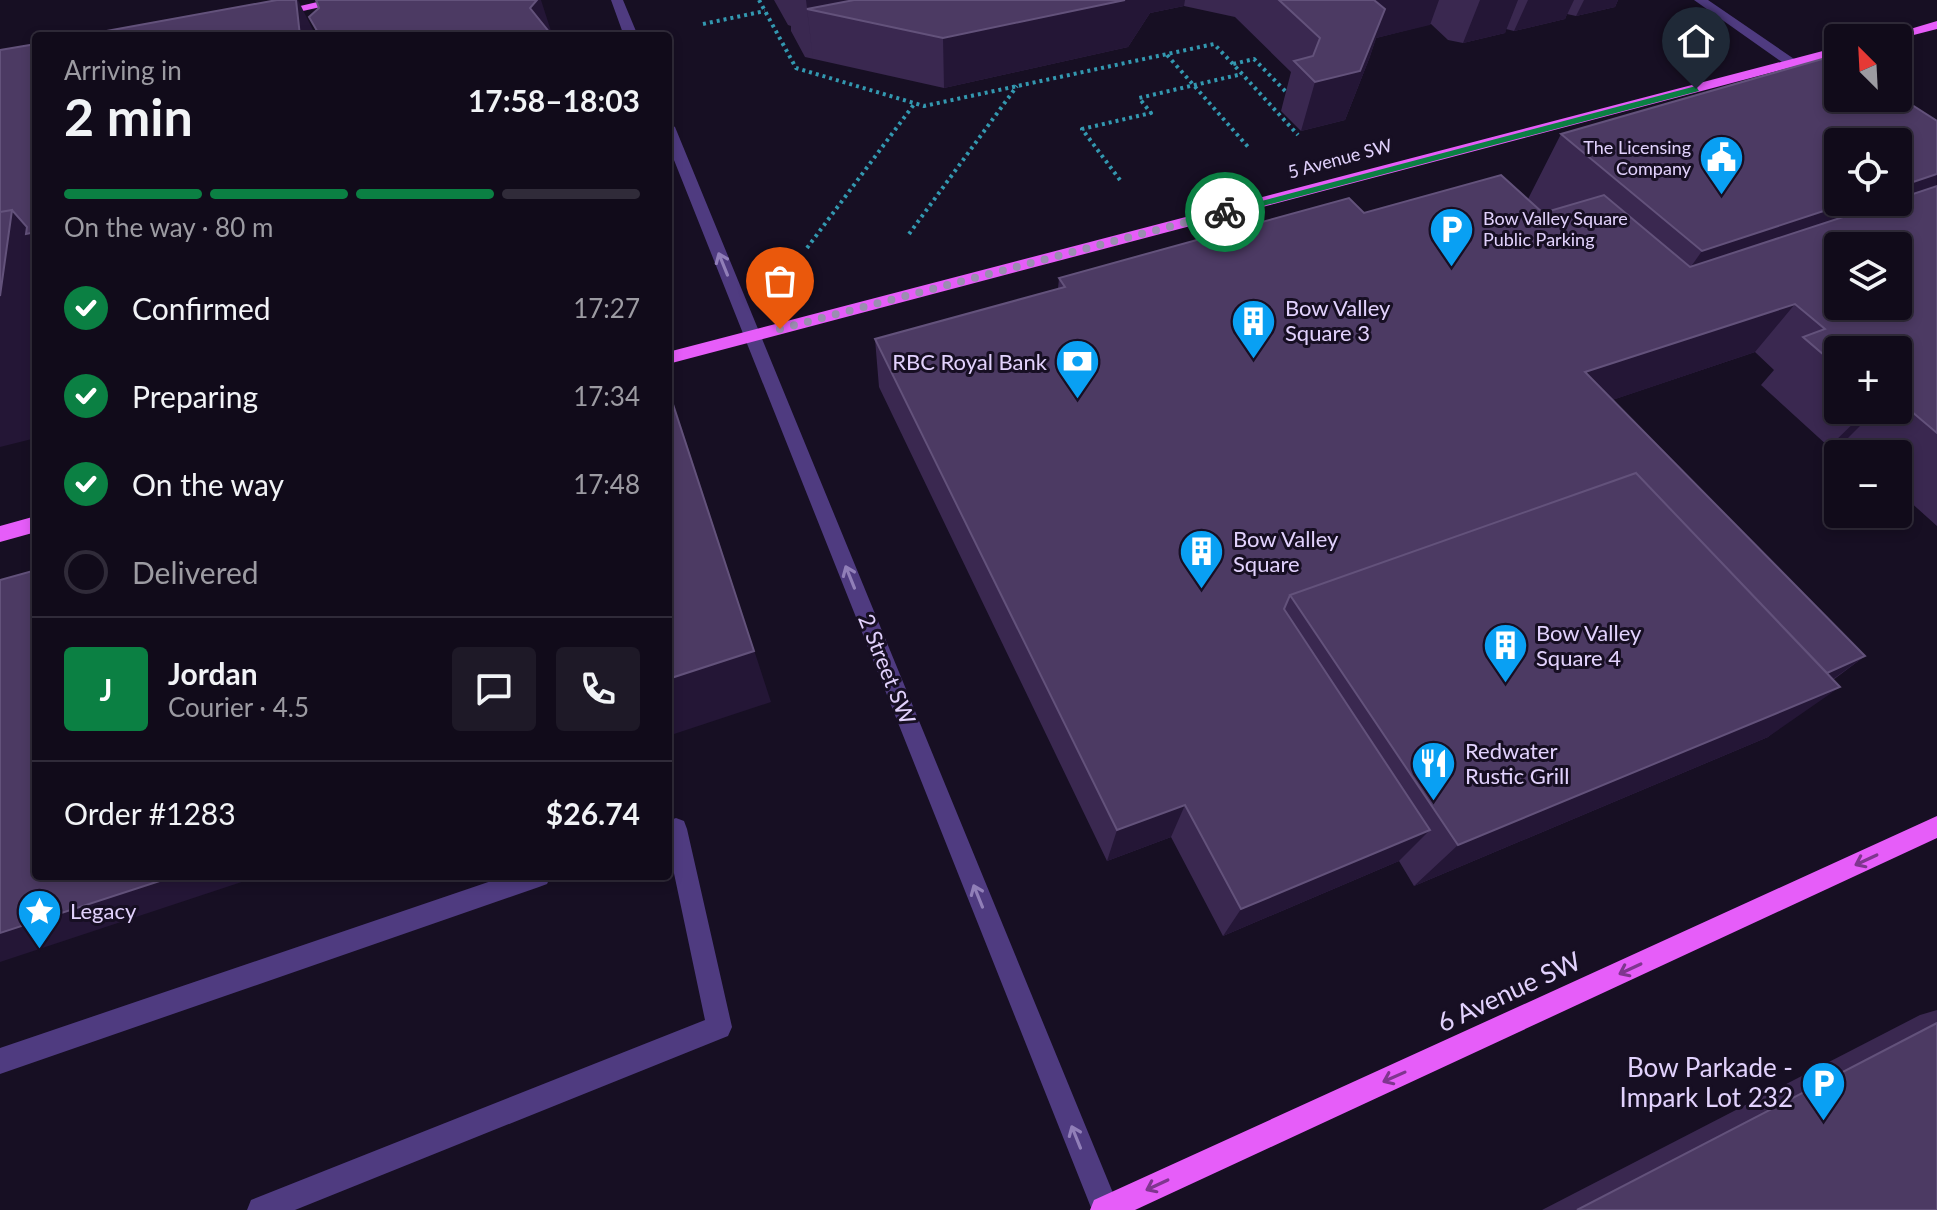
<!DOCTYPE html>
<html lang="en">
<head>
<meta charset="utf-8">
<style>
	:root { --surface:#110b1a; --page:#1e1927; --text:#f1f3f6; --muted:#9c9ba2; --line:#302b39; --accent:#0b8043 }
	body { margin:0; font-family:Lato,sans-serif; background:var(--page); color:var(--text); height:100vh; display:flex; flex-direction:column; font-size:30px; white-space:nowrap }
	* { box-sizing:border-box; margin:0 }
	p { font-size:26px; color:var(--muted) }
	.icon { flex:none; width:44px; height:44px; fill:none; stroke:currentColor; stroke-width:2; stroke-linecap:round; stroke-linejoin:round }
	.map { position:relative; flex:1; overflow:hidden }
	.sheet { position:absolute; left:32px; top:32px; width:640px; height:848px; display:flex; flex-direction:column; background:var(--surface); border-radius:8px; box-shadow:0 4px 12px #0003,0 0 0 2px var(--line) }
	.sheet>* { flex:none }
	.needle { width:52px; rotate:336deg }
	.buttons { position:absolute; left:1824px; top:24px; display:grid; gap:16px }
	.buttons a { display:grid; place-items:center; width:88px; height:88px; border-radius:8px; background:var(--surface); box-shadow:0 4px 12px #0003,0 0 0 2px var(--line); font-size:40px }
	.pin { position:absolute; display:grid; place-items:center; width:68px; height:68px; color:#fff; margin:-82px -34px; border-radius:50% 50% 50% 0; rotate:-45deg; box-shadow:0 0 8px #0007 }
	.pin .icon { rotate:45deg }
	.courier { position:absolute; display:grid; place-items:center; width:80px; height:80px; margin:-40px; border:6px solid #0b8043; border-radius:50%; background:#fff; color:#222; box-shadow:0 2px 10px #0007 }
	.overview em { font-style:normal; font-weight:700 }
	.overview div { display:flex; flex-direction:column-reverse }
	.overview { display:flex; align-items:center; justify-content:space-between; height:136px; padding:0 32px }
	h1 { font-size:52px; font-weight:700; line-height:60px }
	.bar { display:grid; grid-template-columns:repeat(4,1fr); gap:12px 8px; align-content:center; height:96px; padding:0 32px }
	.bar i { height:10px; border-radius:6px; background:var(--line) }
	.bar .current { background:var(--accent) }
	.bar p { grid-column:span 4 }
	.line { display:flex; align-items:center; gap:20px; padding:0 32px; border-top:2px solid var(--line) }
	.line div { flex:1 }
	.round { display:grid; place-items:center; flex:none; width:84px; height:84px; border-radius:8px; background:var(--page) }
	ol { padding:0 32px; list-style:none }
	li { display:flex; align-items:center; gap:24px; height:88px }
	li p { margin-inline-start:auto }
	li .icon { padding:8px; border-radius:50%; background:var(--accent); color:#fff; stroke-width:4 }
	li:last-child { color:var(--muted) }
	li i { width:44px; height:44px; border:4px solid var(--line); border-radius:50% }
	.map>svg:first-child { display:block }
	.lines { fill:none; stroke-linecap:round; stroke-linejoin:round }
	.path { stroke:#3398b0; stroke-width:4; stroke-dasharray:3 4; stroke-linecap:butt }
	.minor { fill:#4f3b80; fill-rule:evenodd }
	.major { fill:#e65df9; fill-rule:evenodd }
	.wall { fill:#3a2850; fill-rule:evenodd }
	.shaded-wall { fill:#241636 }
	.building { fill:#4c3a63; stroke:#63527b; stroke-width:2; fill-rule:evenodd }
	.oneway { stroke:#917fb8 }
	.oneway2 { stroke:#7e368e }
	.route { fill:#0b8043 }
	.done { stroke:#9b8eb1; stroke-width:8; stroke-dasharray:0 14.4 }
	.labels { text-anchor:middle; stroke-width:6; stroke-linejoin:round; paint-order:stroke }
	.far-poi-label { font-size:18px; fill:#e2d2fd; stroke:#170f23; text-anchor:end }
	.far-street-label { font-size:18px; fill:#e2d2fd; stroke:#170f23 }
	.poi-label { font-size:22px; fill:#e2d2fd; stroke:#170f23; text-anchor:start }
	.street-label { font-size:22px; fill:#e2d2fd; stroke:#170f23 }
	.near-street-label { font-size:26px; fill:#e2d2fd; stroke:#170f23 }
	.near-poi-label { font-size:26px; fill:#e2d2fd; stroke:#170f23; text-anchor:end }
</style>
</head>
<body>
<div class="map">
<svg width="1937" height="1210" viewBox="0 0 1937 1210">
	<rect width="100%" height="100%" fill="#170f23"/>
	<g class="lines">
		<path class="path" d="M759,0L796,68L924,106L1214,44L1233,64
			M703,24L765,11
			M1167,55L1249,148
			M1290,96L1254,59L1233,64L1298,135
			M1120,180L1082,129L1151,113L1139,98L1242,74
			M909,234L1017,86
			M807,248L915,103"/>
		<path class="minor" d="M611,0H623L638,36H624Z
			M1694,0H1708L1838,89V98H1843H1833Z
			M668,123L675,127L1120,1210H1092L668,145Z
			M676,818L684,821L687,829L732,1027L728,1036L295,1210H247L251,1200L705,1020L668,845V821Z
			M506,876H551L547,884L539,887L0,1074V1048Z"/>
		<path class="major" d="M326,0H352L276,17L270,13Z
			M1937,21V29L1898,39L1880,38Z
			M1838,47V55L668,364V352Z
			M36,516V532L0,542V526Z
			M1937,816V838L1135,1210H1090L1094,1200Z"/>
	</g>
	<path class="wall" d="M774,0H1618L1615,7L1576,16L1567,14L1565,19L1514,31L1506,29L1505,33L1463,43L1448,40L1431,24L1376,38L1369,59L1345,120L1301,131L1281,111L1291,72L1235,17L1184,6L1150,13L1128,47L944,88L805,57L791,31V26L788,25Z
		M1937,121V526L1898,491V454H1857L1844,442L1829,447L1761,385L1774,370L1755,352L1612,400L1865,656L1833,680L1768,737L1414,886L1399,861L1223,936L1171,837L1107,861L879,387L875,339L1058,289L1059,278L1364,213L1528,199L1561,134ZM1838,350H1898V410H1838Z
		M1937,1010V1210H1542L1920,1015Z"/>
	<path class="shaded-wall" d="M296,0H298L316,36H300Z
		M532,0H541L551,31L550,32L551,36H540L530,8Z
		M806,0H1098L807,9L813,59Z
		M1125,0H1185L1184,6L1150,13L1128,47L944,88L943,38Z
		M1365,0H1439L1430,25L1376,38L1369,59L1345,120L1301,131L1315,82Z
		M1480,0H1518L1505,33L1463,43Z
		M1528,0H1574L1565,19L1514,31Z
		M1584,0H1618L1615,7L1576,16Z
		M1937,174V217L1656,316L1702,251L1851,202H1898V187Z
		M12,210L36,232V438L0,447V296Z
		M1795,304L1755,352L1553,420L1585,372Z
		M1867,410H1876L1844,442L1829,447Z
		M681,426L771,702L668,736V679Z
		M1865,656L1811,695L1805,683Z
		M1840,687L1768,737L1414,886L1458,845Z
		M1185,805L1171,837L1107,861L1117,830Z
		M1430,830L1399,861L1223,936L1241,909Z
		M175,876H260L0,962V933Z"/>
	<path class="building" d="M277,0H296L300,36H79Z
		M316,0H537L530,8L550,33L548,36H320L309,17L319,8Z
		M854,0H1125L943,38L807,9Z
		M1279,0H1374L1385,9L1360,71L1315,82L1294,61L1313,56L1320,38Z
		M36,44V232L26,234L27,227L12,210L0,212V50Z
		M1836,55L1838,57V98H1898V96L1937,121V174L1898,187V142H1838V202H1851L1702,251L1561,134Z
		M1501,175L1543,213L1604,195L1690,267L1889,202H1898V199L1937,186V433L1898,400V350H1838V367L1803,337L1825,329L1795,304L1585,372L1865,656L1827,673L1636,473L1290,595L1284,609L1430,830L1241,909L1185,805L1117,830L875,339L1065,287L1059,278L1349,198L1364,213ZM1838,246H1898V306H1838Z
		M12,210L0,296V212Z
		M668,389L754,651L668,679Z
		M1636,473L1840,687L1458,845L1290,595Z
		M36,570V876H175L0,933V580Z
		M1937,1023V1210H1577Z"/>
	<defs><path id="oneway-shaft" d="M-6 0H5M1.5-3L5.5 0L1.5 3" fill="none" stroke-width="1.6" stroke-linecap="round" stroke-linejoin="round" transform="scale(2)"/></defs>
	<g class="oneway">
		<use href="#oneway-shaft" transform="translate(723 264) rotate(-112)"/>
		<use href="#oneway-shaft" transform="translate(850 577) rotate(-112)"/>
		<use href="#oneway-shaft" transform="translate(978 896) rotate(-112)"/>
		<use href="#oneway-shaft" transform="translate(1076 1137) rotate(-112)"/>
	</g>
	<g class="oneway2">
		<use href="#oneway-shaft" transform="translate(1866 860) rotate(155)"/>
		<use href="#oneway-shaft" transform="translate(1630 969) rotate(155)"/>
		<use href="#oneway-shaft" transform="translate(1394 1077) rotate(156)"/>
		<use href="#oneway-shaft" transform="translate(1157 1185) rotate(155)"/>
	</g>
	<path class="route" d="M1696,86L1699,91L1225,216L1220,212Z"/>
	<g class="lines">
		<path class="done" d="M780,329L1225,212"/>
	</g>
	<defs>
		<symbol id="civic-pin" viewBox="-11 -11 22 30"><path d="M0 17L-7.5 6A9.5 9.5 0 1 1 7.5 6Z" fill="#09a0f3" stroke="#170f23"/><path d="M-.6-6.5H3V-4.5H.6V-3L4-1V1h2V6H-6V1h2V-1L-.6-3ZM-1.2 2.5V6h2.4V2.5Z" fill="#fff"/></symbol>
		<symbol id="parking-pin" viewBox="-11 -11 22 30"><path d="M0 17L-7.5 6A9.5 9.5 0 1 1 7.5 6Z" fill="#09a0f3" stroke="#170f23"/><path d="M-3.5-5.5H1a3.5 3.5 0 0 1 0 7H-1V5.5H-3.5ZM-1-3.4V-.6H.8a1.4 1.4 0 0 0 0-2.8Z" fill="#fff"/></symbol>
		<symbol id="building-pin" viewBox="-11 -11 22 30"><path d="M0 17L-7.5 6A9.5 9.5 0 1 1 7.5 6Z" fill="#09a0f3" stroke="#170f23"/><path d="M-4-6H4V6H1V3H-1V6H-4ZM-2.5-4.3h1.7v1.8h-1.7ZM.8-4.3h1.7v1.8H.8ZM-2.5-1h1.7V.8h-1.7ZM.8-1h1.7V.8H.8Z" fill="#fff"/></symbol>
		<symbol id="bank-pin" viewBox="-11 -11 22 30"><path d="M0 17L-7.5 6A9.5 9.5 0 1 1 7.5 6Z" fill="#09a0f3" stroke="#170f23"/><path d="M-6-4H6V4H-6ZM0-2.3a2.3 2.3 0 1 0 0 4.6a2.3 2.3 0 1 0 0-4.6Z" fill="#fff"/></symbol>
		<symbol id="restaurant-pin" viewBox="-11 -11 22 30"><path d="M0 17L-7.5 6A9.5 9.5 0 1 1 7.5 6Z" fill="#09a0f3" stroke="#170f23"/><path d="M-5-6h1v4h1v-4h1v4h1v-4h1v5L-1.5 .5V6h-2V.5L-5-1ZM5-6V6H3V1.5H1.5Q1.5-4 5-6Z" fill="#fff"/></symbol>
		<symbol id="sight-pin" viewBox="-11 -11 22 30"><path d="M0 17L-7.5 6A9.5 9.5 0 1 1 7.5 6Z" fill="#09a0f3" stroke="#170f23"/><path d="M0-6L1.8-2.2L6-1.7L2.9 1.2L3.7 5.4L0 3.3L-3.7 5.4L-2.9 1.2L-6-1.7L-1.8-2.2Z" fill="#fff"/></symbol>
	</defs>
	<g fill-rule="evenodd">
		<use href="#civic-pin" x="1696" y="132" width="51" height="69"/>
		<use href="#parking-pin" x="1426" y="204" width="51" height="69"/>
		<use href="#building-pin" x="1228" y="296" width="51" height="69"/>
		<use href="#bank-pin" x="1052" y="336" width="51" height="69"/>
		<use href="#building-pin" x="1176" y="526" width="51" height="69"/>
		<use href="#building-pin" x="1480" y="620" width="51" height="69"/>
		<use href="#restaurant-pin" x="1408" y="738" width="51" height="69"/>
		<use href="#sight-pin" x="14" y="886" width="51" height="69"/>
		<use href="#parking-pin" x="1798" y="1058" width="51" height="69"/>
	</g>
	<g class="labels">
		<g class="far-poi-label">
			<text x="1691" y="154">The Licensing<tspan x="1691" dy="21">Company</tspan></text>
			<text x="1483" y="225" text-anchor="start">Bow Valley Square<tspan x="1483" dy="21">Public Parking</tspan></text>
		</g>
		<g class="far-street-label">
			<text transform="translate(1340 159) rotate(-15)" y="6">5 Avenue SW</text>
		</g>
		<g class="poi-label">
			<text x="1285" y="316">Bow Valley<tspan x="1285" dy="25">Square 3</tspan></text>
			<text x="1047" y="370" text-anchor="end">RBC Royal Bank</text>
			<text x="1233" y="547">Bow Valley<tspan x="1233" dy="25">Square</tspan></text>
			<text x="1536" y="641">Bow Valley<tspan x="1536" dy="25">Square 4</tspan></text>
			<text x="1465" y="759">Redwater<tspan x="1465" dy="25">Rustic Grill</tspan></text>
			<text x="70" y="919">Legacy</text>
		</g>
		<g class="street-label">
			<text transform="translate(887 669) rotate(68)" y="8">2 Street SW</text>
		</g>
		<g class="near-street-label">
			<text transform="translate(1509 992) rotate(-25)" y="9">6 Avenue SW</text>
		</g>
		<g class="near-poi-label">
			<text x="1793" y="1077">Bow Parkade -<tspan x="1793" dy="30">Impark Lot 232</tspan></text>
		</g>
	</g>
</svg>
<div class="buttons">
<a><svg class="needle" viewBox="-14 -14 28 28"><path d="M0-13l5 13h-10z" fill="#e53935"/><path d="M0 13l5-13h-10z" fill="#9c9ba2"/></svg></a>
<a><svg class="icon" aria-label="locate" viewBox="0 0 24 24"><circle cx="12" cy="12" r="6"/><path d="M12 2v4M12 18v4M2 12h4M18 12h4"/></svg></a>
<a><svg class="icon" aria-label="layers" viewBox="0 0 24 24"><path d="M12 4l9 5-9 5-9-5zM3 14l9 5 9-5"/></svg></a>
<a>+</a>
<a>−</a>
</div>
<div class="pin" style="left:780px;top:329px;background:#ea580c"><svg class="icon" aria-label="bag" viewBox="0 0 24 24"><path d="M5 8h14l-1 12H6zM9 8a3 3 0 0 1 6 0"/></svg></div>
<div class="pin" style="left:1696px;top:89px;background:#1f2937"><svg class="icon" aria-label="home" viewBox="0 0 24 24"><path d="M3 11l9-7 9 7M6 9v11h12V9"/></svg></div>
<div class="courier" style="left:1225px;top:212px"><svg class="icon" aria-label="bike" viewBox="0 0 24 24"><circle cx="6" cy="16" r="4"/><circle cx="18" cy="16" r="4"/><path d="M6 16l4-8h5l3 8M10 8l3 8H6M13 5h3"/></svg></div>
<section class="sheet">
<div class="overview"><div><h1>2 min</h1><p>Arriving in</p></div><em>17:58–18:03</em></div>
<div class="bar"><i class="current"></i><i class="current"></i><i class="current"></i><i></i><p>On the way · 80 m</p></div>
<ol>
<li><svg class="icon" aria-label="check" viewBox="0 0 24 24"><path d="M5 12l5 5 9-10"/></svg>Confirmed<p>17:27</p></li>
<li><svg class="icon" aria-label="check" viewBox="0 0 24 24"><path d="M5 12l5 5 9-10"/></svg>Preparing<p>17:34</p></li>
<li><svg class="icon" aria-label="check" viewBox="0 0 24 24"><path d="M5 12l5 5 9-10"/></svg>On the way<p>17:48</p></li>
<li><i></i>Delivered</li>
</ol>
<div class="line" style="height:144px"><b class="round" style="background:var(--accent);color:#fff">J</b><div><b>Jordan</b><p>Courier · 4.5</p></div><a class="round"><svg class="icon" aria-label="chat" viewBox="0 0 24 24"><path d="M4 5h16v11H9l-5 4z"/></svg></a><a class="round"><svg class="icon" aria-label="phone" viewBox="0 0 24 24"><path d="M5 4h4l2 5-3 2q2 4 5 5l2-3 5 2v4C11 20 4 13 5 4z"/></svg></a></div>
<div class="line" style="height:104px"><div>Order #1283</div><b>$26.74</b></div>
</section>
</div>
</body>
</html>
